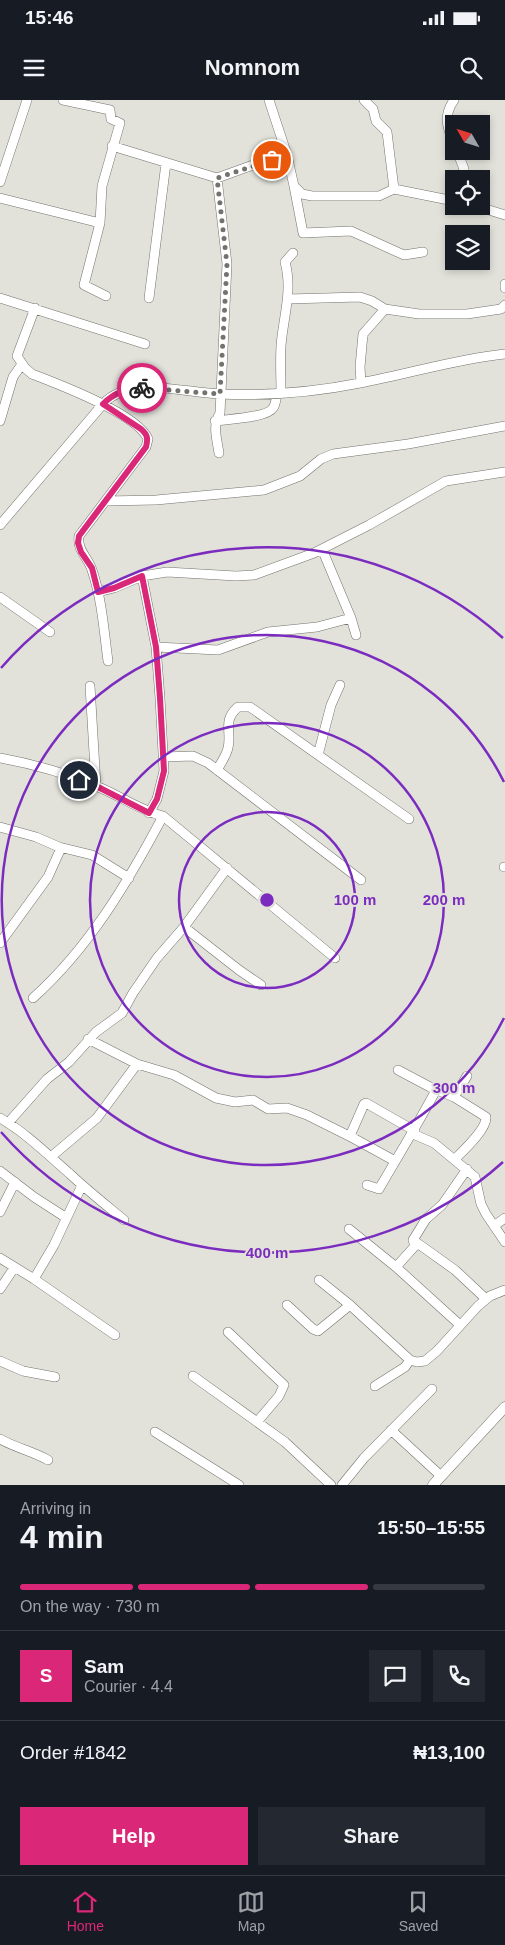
<!DOCTYPE html>
<html lang="en">
<head>
<meta charset="utf-8">
<style>
	:root { --surface:#171b24; --page:#242831; --text:#f1f3f6; --muted:#9ea1a6; --line:#363941; --accent:#db2777 }
	body { margin:0; font-family:Arial,sans-serif; background:var(--page); color:var(--text); height:100vh; display:flex; flex-direction:column; font-size:19px; white-space:nowrap }
	* { box-sizing:border-box; margin:0 }
	p { font-size:16px; color:var(--muted) }
	.icon { flex:none; width:28px; height:28px; fill:none; stroke:currentColor; stroke-width:2; stroke-linecap:round; stroke-linejoin:round }
	.map { position:relative; height:1385px; overflow:hidden }
	.panel { display:flex; flex-direction:column; background:var(--surface); flex:1 }
	.panel>* { flex:none }
	.needle { width:32px; rotate:309deg }
	.controls { position:absolute; left:445px; top:15px; display:grid; gap:10px }
	.controls a { display:grid; place-items:center; width:45px; height:45px; border-radius:0px; background:var(--surface); box-shadow:0 2px 8px #0003; font-size:25px }
	.pin { position:absolute; display:grid; place-items:center; width:42px; height:42px; color:#fff; margin:-21px; border:2px solid #fff; border-radius:50%; box-shadow:0 1px 5px #0007 }
	.courier { position:absolute; display:grid; place-items:center; width:50px; height:50px; margin:-25px; border:4px solid #db2777; border-radius:50%; background:#fff; color:#222; box-shadow:0 1px 6px #0007 }
	.head em { font-style:normal; font-weight:600 }
	.head div { display:flex; flex-direction:column-reverse }
	.head { display:flex; align-items:center; justify-content:space-between; height:85px; padding:0 20px }
	h1 { font-size:32px; font-weight:600; line-height:38px }
	.bar { display:grid; grid-template-columns:repeat(4,1fr); gap:8px 5px; align-content:center; height:60px; padding:0 20px }
	.bar i { height:6px; border-radius:4px; background:var(--line) }
	.bar .current { background:var(--accent) }
	.bar p { grid-column:span 4 }
	.line { display:flex; align-items:center; gap:12px; padding:0 20px; border-top:1px solid var(--line) }
	.line div { flex:1 }
	.round { display:grid; place-items:center; flex:none; width:52px; height:52px; border-radius:0px; background:var(--page) }
	.cta { display:flex; gap:10px; margin-top:auto; padding:10px 20px }
	.cta a { flex:1; height:58px; border-radius:0px; background:var(--accent); color:#fff; font-size:20px; font-weight:600; line-height:58px; text-align:center }
	.cta a+a { background:var(--page); color:var(--text) }
	.status { display:flex; justify-content:space-between; align-items:center; height:35px; padding:0 25px; background:var(--surface); direction:ltr }
	.status svg { height:14px; fill:currentColor }
	header { display:flex; justify-content:space-between; align-items:center; height:65px; padding:0 20px; background:var(--surface); font-size:22px; font-weight:600 }
	.menu { display:flex; justify-content:space-around; align-items:center; height:70px; border-top:1px solid var(--line); background:var(--surface); font-size:14px; color:var(--muted) }
	.menu a { display:grid; justify-items:center; gap:2px }
	.menu .current { color:var(--accent) }
	.map>svg:first-child { display:block }
	.lines { fill:none; stroke-linecap:round; stroke-linejoin:round }
	.minor-casing { stroke:#73736d; stroke-width:10 }
	.major-casing { stroke:#73736d; stroke-width:11 }
	.minor { stroke:#fff; stroke-width:9 }
	.major { stroke:#fff; stroke-width:10 }
	.done { stroke:#72726e; stroke-width:5; stroke-dasharray:0 9 }
	.route { stroke:#db2777; stroke-width:6 }
	.ring { fill:none; stroke:#7b2cbf; stroke-width:2.5 }
	.centre { fill:#7b2cbf; stroke:#e2e2db; stroke-width:2.5 }
	.ring-label { font-size:15px; text-anchor:middle; font-weight:bold; fill:#7b2cbf; stroke:#e2e2db; stroke-width:4; stroke-linejoin:round; paint-order:stroke }
</style>
</head>
<body>
<div class="status"><b>15:46</b><svg viewBox="0 0 49 12"><path d="M0 12V9h3v3zM5 12V6h3v6zM10 12V3h3v9zM15 12V0h3v12zM26 1h20v11H26zM47 4h2v5h-2z"/></svg></div>
<header><svg class="icon" aria-label="menu" viewBox="0 0 24 24"><path d="M4 6h16M4 12h16M4 18h16"/></svg>Nomnom<svg class="icon" aria-label="search" viewBox="0 0 24 24"><circle cx="10" cy="10" r="6"/><path d="M15 15l6 6"/></svg></header>
<div class="map">
<svg width="505" height="1385" viewBox="0 0 505 1385">
	<rect width="100%" height="100%" fill="#e2e2db"/>
	<g class="lines">
		<defs>
			<path id="minor" d="M63,0L110,10L111,19L120,23L102,86L100,123L84,185L106,196
				M269,0L287,55L294,86L302,94L312,96H379L394,89L454,101
				M364,0L373,9L376,21L387,32L394,89
				M454,44C447,27 443,16 454,0
				M112,46L217,78L256,64L287,55
				M457,51L464,69L461,79
				M217,78L227,164L220,313C212,326 217,339 219,353
				M0,82L27,0
				M294,86L303,133L351,131L404,155L423,152
				M0,98L100,123
				M476,106L505,115
				M505,184V188
				M0,198L145,244
				M149,198L166,63
				M288,199L360,197L372,201L385,209L419,214H467L501,209L505,205
				M35,208L17,256L25,268L32,274C58,284 138,314 148,339L146,347L79,436C77,451 88,457 92,470C102,499 104,532 108,561
				M361,283L360,267L363,234L385,209
				M281,293C281,278 280,262 281,246C283,218 293,191 285,162L293,153
				M0,321L13,277L22,264
				M215,321C227,319 267,318 273,308C276,304 276,298 277,293
				M106,401L156,400L264,390L300,376L321,359L333,354L408,344L505,326
				M0,425L103,304C130,275 185,293 220,294C266,296 315,292 360,283C409,274 456,259 505,254
				M322,449L351,518L356,535
				M142,476L156,547L160,598L164,671L157,699L149,713
				M98,492L114,488L142,476L167,472L236,476L254,475L314,453L369,425L446,381L505,372
				M0,497L50,532
				M156,547L218,550L268,532L317,527L351,518
				M90,586L96,686
				M318,655L331,605L340,585
				M163,657L193,656L208,663L361,780
				M0,658C33,664 65,673 96,686C119,695 139,710 163,716L335,858
				M217,670C221,663 226,656 228,648C232,631 222,621 238,607H250L409,719
				M0,727L36,737L59,747L92,755L129,778
				M504,767H505
				M184,827L239,870L261,885
				M0,843L48,777L61,748
				M33,898C89,848 128,782 163,716
				M88,939L137,964L174,975L216,998L235,1002L253,1000L268,1009L287,1008L307,1015L353,1038L395,1061
				M398,970L430,987L454,997L486,1017C487,1029 464,1050 455,1059
				M454,997L467,976
				M0,1018C26,1033 47,1054 70,1074C87,1090 106,1105 124,1120
				M8,1023L47,979L69,962L96,932L122,913L133,893L157,858L184,827L227,768
				M413,1034L434,1043L475,1077L481,1104L486,1114L505,1142
				M350,1036L364,1004L366,1003L415,1031
				M52,1056L97,1018L137,964
				M0,1071L34,1097L65,1117
				M367,1085L379,1089C398,1056 418,1024 436,990
				M0,1112L15,1082
				M494,1126L505,1118
				M349,1129L396,1167L460,1225
				M413,1140L426,1119L442,1105L467,1069
				M0,1158L34,1179L115,1235
				M396,1167L415,1146L413,1140L455,1170L486,1199
				M34,1179L54,1145L82,1085
				M319,1180L350,1205L410,1260L417,1262L425,1261L437,1251L478,1206L490,1196L505,1190
				M0,1189L14,1168
				M287,1205L313,1229L318,1231L350,1205
				M228,1232L284,1285L279,1296L257,1322
				M0,1261L23,1271L55,1277
				M193,1276L285,1342L331,1385
				M375,1286L405,1267L410,1260
				M391,1330L441,1376
				M155,1332L239,1385
				M0,1339C16,1348 32,1351 48,1360
				M342,1385L364,1358L432,1289"/>
			<path id="major" d="M433,1385L505,1307"/>
		</defs>
		<use href="#minor" class="minor-casing"/>
		<use href="#major" class="major-casing"/>
		<use href="#minor" class="minor"/>
		<use href="#major" class="major"/>
	</g>
	<g class="lines">
		<path class="done" d="M142,288L220,294L227,164L217,78L272,60"/>
		<path class="route" d="M79,680L96,686L149,713L157,699L164,671L160,598L156,547L142,476L114,488L98,492L92,468L81,452L78,443L79,436L146,347C148,339 148,335 141,329L103,304C114,293 126,288 142,288"/>
	</g>
	<g class="ring">
		<circle cx="267" cy="800" r="88"/>
		<circle cx="267" cy="800" r="177"/>
		<path d="M504 918A265 265 0 1 1 504 682"/>
		<path d="M503 1062A353 353 0 0 1 1 1032M1 568A353 353 0 0 1 503 538"/>
	</g>
	<circle cx="267" cy="800" r="8" class="centre"/>
	<g class="ring-label">
		<text x="355" y="805">100 m</text>
		<text x="444" y="805">200 m</text>
		<text x="454" y="993">300 m</text>
		<text x="267" y="1158">400 m</text>
	</g>
</svg>
<div class="controls">
<a><svg class="needle" viewBox="-14 -14 28 28"><path d="M0-13l5 13h-10z" fill="#e53935"/><path d="M0 13l5-13h-10z" fill="#9ea1a6"/></svg></a>
<a><svg class="icon" aria-label="locate" viewBox="0 0 24 24"><circle cx="12" cy="12" r="6"/><path d="M12 2v4M12 18v4M2 12h4M18 12h4"/></svg></a>
<a><svg class="icon" aria-label="layers" viewBox="0 0 24 24"><path d="M12 4l9 5-9 5-9-5zM3 14l9 5 9-5"/></svg></a>
</div>
<div class="pin" style="left:272px;top:60px;background:#ea580c"><svg class="icon" aria-label="bag" viewBox="0 0 24 24"><path d="M5 8h14l-1 12H6zM9 8a3 3 0 0 1 6 0"/></svg></div>
<div class="pin" style="left:79px;top:680px;background:#1f2937"><svg class="icon" aria-label="home" viewBox="0 0 24 24"><path d="M3 11l9-7 9 7M6 9v11h12V9"/></svg></div>
<div class="courier" style="left:142px;top:288px"><svg class="icon" aria-label="bike" viewBox="0 0 24 24"><circle cx="6" cy="16" r="4"/><circle cx="18" cy="16" r="4"/><path d="M6 16l4-8h5l3 8M10 8l3 8H6M13 5h3"/></svg></div>
</div>
<section class="panel">
<div class="head"><div><h1>4 min</h1><p>Arriving in</p></div><em>15:50–15:55</em></div>
<div class="bar"><i class="current"></i><i class="current"></i><i class="current"></i><i></i><p>On the way · 730 m</p></div>
<div class="line" style="height:90px"><b class="round" style="background:var(--accent);color:#fff">S</b><div><b>Sam</b><p>Courier · 4.4</p></div><a class="round"><svg class="icon" aria-label="chat" viewBox="0 0 24 24"><path d="M4 5h16v11H9l-5 4z"/></svg></a><a class="round"><svg class="icon" aria-label="phone" viewBox="0 0 24 24"><path d="M5 4h4l2 5-3 2q2 4 5 5l2-3 5 2v4C11 20 4 13 5 4z"/></svg></a></div>
<div class="line" style="height:65px"><div>Order #1842</div><b>₦13,100</b></div>
<div class="cta"><a>Help</a><a>Share</a></div>
</section>
<nav class="menu">
<a class="current"><svg class="icon" aria-label="home" viewBox="0 0 24 24"><path d="M3 11l9-7 9 7M6 9v11h12V9"/></svg>Home</a>
<a><svg class="icon" aria-label="map" viewBox="0 0 24 24"><path d="M3 6l6-2 6 2 6-2v14l-6 2-6-2-6 2zM9 4v14M15 6v14"/></svg>Map</a>
<a><svg class="icon" aria-label="saved" viewBox="0 0 24 24"><path d="M7 4h10v16l-5-4-5 4z"/></svg>Saved</a>
</nav>
</body>
</html>
